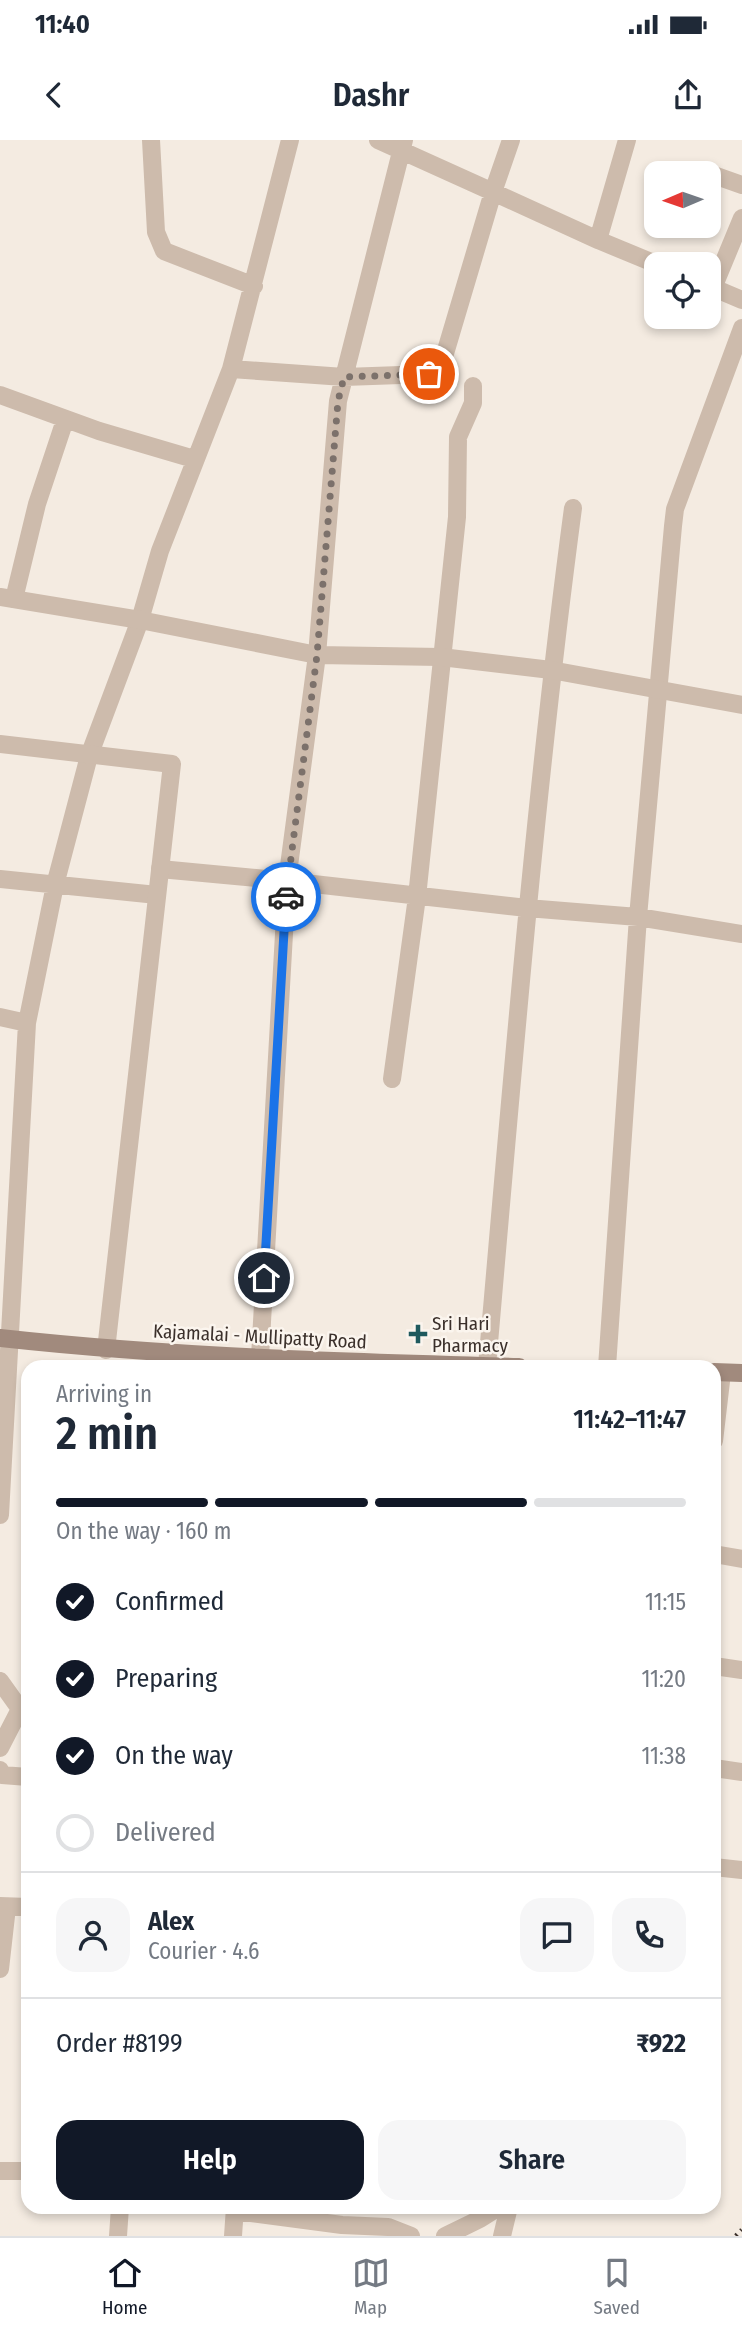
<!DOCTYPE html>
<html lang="en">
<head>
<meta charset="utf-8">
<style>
	:root { --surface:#fff; --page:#f6f6f7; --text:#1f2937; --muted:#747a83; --line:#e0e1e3; --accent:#111827 }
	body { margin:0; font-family:"Fira Sans Condensed",sans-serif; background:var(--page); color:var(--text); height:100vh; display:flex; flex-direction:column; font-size:26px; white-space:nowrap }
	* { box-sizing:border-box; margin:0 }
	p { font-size:23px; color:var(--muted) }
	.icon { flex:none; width:38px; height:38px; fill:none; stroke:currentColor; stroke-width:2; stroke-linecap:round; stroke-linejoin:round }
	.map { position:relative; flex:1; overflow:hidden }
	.details { position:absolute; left:21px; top:1220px; width:700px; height:854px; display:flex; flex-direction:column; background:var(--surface); border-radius:21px; box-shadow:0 4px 10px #0003 }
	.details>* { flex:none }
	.needle { width:46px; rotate:268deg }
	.controls { position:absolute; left:644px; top:21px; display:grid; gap:14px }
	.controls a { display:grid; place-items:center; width:77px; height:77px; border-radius:14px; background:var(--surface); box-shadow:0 4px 10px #0003; font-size:35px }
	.pin { position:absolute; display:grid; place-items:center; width:60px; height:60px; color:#fff; margin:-30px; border:4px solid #fff; border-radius:50%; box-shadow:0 2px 7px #0007 }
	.courier { position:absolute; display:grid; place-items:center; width:70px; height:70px; margin:-35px; border:5px solid #1a73e8; border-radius:50%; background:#fff; color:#222; box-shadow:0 2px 9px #0007 }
	.summary em { font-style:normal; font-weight:600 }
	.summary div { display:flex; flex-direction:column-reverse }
	.summary { display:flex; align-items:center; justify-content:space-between; height:119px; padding:0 35px }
	h1 { font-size:46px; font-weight:600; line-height:52px }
	.bar { display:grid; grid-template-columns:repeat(4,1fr); gap:10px 7px; align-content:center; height:84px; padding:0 35px }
	.bar i { height:9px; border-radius:5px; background:var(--line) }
	.bar .selected { background:var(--accent) }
	.bar p { grid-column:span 4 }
	.line { display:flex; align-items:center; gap:18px; padding:0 35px; border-top:2px solid var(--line) }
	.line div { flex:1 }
	.round { display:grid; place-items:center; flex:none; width:74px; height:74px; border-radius:21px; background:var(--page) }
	ol { padding:0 35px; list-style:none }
	li { display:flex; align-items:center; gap:21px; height:77px }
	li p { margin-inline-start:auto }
	li .icon { padding:7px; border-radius:50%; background:var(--accent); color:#fff; stroke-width:4 }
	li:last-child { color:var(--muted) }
	li i { width:38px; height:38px; border:4px solid var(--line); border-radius:50% }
	.cta { display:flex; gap:14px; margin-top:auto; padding:14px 35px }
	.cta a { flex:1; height:80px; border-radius:21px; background:var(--accent); color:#fff; font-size:28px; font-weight:600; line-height:80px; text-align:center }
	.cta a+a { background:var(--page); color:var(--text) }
	.status { display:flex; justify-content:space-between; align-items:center; height:49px; padding:0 35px; background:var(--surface); direction:ltr }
	.status svg { height:19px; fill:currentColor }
	header { display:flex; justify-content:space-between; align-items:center; height:91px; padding:0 35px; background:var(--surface); font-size:32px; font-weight:600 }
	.tabs { display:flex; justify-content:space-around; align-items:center; height:98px; border-top:2px solid var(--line); background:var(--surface); font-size:19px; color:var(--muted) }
	.tabs a { display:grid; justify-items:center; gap:4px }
	.tabs .selected { color:var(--accent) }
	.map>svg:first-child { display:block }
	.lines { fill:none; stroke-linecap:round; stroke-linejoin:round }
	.minor { stroke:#cdbbac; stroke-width:18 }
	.tertiary { stroke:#cdbbac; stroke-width:18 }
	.secondary { stroke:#a18a7d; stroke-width:18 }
	.rail { stroke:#3b302b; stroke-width:5; stroke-dasharray:2 5; stroke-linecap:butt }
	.done { stroke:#7c716b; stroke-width:7; stroke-dasharray:0 12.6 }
	.route { stroke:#1a73e8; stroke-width:9 }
	.poi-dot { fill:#1f5a5e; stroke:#fbf5ee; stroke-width:2.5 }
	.labels { text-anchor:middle; stroke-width:5; stroke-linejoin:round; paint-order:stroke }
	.poi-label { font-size:19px; fill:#3b302b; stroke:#fbf5ee; text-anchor:start }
	.street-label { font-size:19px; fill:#3b302b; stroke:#fbf5ee }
</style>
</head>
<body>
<div class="status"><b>11:40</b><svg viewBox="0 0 49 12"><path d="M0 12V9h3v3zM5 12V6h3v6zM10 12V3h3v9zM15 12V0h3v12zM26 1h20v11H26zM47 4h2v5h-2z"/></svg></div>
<header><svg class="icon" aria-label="back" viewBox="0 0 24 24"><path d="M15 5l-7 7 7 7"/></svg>Dashr<svg class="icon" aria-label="share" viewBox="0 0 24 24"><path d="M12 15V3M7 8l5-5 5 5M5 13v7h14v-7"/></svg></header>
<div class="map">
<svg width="742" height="2096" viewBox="0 0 742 2096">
	<rect width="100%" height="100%" fill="#f4ebe1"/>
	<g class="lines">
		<path class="minor" d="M151,0L156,92L164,111L254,146
			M511,0L493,52L598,100
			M627,0L598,100L656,124
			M708,33L742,45
			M709,146L742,160
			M713,148L742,78
			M231,229L344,237L429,234L439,227L444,217L493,52L378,0
			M0,255L99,291L194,319
			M14,459L37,364L65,280
			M317,515L338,261L404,0
			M160,729L287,741L527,768L638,777L742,794
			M0,739L157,755
			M0,877L27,883
			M392,939L417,757L457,377L458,297L473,263V246
			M487,1226C512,940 535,653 573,368
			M607,1227L638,777L673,386L675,369L742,188
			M714,1301L722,1233
			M0,1375L27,883L55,745L89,616L140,480L160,411L231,229L290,0
			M714,1414L742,1419
			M714,1526L742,1530
			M0,1541L20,1569
			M0,1608L20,1569L28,1563
			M714,1628L742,1632
			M0,1630L2,1635L28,1637
			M714,1727L742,1730
			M0,1766L28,1767
			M0,1829L7,1767
			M0,2031H28
			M235,2071L342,2085L388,2087L411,2096
			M118,2096L120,2067
			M233,2096L235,2067
			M445,2096L480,2079L499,2067
			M502,2096L509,2067"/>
		<path class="tertiary" d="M0,457L140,480L317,515L441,517L551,530L742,565
			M0,604L172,624L106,1210
			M260,1217L287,741L317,515"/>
		<path class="secondary" d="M0,1198C172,1217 346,1222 519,1227
			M714,1232L742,1233"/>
		<path class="rail" d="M736,2096L742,2090"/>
	</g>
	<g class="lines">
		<path class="done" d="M286,757L317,515L338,261L344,237L429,234"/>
		<path class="route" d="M264,1138L286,757"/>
	</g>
	<path class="poi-dot" d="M414.5 1183.5h7v7h7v7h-7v7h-7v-7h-7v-7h7z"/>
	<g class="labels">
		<g class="poi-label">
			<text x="432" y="1190">Sri Hari<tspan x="432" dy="22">Pharmacy</tspan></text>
		</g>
		<g class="street-label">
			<text transform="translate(260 1196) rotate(3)" y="7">Kajamalai - Mullipatty Road</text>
		</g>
	</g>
</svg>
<div class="controls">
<a><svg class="needle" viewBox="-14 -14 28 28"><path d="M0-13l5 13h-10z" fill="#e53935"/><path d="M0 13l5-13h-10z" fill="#747a83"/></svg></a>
<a><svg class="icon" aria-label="locate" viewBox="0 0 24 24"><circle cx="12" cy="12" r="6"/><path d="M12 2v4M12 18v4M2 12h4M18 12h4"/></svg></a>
</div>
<div class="pin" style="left:429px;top:234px;background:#ea580c"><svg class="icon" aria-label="bag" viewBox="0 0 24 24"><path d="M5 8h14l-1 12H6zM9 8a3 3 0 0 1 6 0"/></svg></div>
<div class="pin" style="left:264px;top:1138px;background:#1f2937"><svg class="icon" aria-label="home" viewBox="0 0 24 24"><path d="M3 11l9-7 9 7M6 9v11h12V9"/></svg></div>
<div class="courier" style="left:286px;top:757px"><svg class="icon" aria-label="car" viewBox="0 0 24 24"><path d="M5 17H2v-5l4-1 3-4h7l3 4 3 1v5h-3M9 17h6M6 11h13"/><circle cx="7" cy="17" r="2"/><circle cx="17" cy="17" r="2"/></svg></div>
<section class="details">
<div class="summary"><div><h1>2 min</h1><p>Arriving in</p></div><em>11:42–11:47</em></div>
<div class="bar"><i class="selected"></i><i class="selected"></i><i class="selected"></i><i></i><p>On the way · 160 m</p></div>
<ol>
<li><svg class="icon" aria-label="check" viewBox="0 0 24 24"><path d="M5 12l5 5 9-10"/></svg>Confirmed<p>11:15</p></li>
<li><svg class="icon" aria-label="check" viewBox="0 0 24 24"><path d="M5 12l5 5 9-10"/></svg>Preparing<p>11:20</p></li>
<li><svg class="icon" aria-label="check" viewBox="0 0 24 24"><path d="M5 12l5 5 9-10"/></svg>On the way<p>11:38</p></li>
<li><i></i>Delivered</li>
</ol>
<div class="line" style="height:126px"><a class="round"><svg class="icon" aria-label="person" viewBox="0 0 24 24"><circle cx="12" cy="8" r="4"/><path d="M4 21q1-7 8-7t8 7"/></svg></a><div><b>Alex</b><p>Courier · 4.6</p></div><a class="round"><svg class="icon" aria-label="chat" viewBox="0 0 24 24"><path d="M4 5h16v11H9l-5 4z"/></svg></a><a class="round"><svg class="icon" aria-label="phone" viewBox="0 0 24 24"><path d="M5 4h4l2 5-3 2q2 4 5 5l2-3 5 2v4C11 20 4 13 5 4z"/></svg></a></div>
<div class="line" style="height:91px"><div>Order #8199</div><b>₹922</b></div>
<div class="cta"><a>Help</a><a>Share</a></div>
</section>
</div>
<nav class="tabs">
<a class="selected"><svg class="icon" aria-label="home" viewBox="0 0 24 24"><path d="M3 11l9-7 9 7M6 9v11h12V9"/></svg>Home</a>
<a><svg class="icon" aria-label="map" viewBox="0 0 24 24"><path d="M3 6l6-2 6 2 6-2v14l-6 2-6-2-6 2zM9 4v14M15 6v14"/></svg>Map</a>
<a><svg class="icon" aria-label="saved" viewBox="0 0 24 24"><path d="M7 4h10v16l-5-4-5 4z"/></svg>Saved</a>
</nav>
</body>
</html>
